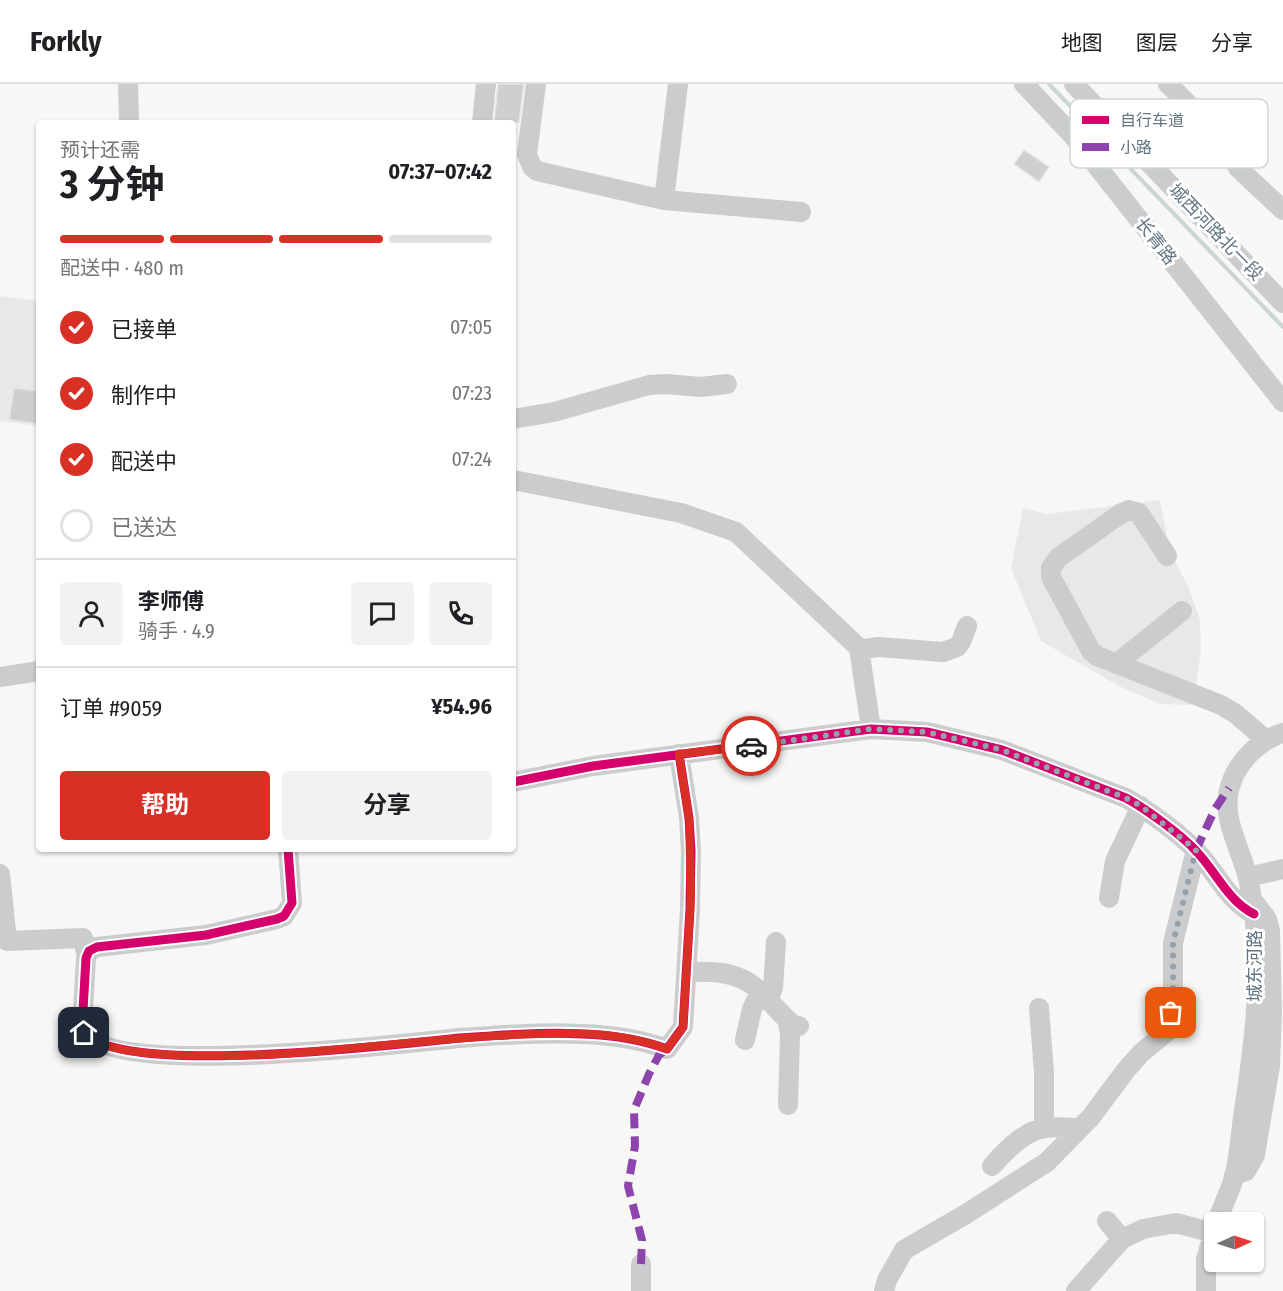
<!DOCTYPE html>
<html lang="zh">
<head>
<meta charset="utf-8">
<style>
	:root { --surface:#fff; --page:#f2f2f2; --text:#202124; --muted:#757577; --line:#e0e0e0; --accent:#d93025 }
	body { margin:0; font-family:"Fira Sans Condensed","Noto Sans SC",sans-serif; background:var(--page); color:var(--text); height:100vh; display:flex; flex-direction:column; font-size:22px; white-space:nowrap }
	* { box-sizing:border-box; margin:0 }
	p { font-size:20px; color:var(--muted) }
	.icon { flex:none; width:33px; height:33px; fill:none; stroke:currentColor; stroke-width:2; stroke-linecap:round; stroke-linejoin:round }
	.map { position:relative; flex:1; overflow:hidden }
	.drawer { position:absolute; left:36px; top:36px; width:480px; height:732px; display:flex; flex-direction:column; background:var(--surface); border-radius:6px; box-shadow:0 2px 4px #0004 }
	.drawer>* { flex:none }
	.needle { width:39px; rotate:87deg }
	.fabs { position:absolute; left:1204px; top:1128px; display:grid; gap:12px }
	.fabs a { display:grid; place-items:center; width:60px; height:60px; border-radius:6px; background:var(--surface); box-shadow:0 2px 4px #0004; font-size:30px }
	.pin { position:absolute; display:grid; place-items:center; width:51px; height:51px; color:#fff; margin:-26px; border-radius:12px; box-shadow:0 3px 9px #0006 }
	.courier { position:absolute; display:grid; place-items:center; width:60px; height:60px; margin:-30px; border:4px solid #d93025; border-radius:50%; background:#fff; color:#222; box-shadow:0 2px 8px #0007 }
	.overview em { font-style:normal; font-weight:700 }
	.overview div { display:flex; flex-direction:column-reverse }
	.overview { display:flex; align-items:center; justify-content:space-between; height:102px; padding:0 24px }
	h1 { font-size:39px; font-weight:700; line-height:45px }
	.bar { display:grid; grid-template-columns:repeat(4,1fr); gap:9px 6px; align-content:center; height:72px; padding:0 24px }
	.bar i { height:8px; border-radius:4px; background:var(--line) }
	.bar .current { background:var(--accent) }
	.bar p { grid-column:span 4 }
	.line { display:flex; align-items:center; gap:15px; padding:0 24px; border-top:2px solid var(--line) }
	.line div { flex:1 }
	.round { display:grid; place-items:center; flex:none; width:63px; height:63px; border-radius:6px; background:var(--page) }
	ol { padding:0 24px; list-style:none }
	li { display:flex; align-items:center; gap:18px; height:66px }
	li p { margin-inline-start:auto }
	li .icon { padding:6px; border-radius:50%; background:var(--accent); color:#fff; stroke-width:4 }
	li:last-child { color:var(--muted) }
	li i { width:33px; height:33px; border:3px solid var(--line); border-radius:50% }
	.button { display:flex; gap:12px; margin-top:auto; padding:12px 24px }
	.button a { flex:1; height:69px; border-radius:6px; background:var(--accent); color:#fff; font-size:24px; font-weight:700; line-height:69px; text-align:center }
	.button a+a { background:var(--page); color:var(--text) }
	header { display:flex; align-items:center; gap:36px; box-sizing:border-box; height:84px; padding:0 30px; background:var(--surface); border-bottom:2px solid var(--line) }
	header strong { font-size:28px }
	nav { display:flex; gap:33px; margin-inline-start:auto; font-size:21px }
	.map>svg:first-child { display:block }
	.built { fill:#e7e8e7 }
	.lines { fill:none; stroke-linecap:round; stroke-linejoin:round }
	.stream { stroke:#cbd5d6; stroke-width:4 }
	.building { fill:#cecfd0; stroke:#e6e6e6; stroke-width:1.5 }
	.minor { stroke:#cbcccd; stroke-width:20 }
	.quiet { stroke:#8e44ad; stroke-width:8; stroke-dasharray:15 8; stroke-linecap:butt }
	.cycleway-casing { stroke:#fff; stroke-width:13 }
	.cycleway { stroke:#d6006c; stroke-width:9 }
	.done { stroke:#96a2a9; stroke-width:6; stroke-dasharray:0 10.8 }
	.route { stroke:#d93025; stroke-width:8 }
	.labels { text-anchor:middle; stroke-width:6; stroke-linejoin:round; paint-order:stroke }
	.street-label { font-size:18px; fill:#627580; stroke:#fff }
	.key { fill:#fff; stroke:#d0d6d9; stroke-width:1.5 }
	.key-label { font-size:16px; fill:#627580 }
</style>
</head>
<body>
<header>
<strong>Forkly</strong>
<nav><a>地图</a><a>图层</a><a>分享</a></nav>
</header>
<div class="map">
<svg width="1283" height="1207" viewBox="0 0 1283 1207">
	<rect width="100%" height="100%" fill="#f7f7f6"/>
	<path class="built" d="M0,212L39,217V342L0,337Z
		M1160,416L1170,468L1189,504L1200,536L1201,566L1193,621L1160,620L1119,602L1041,557L1011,484L1023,424L1047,430Z"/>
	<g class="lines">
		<path class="stream" d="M1049,0L1283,243"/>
	</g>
	<path class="building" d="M498,0H524L519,39H494Z
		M1024,66L1049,83L1039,98L1014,80Z
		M14,304L39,307V340L9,336Z"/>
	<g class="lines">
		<path class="minor" d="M128,0L129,39
			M536,0L527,70L532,83L537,87L664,116L801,128
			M1024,0L1074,53L1283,318
			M1074,0L1283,219
			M1168,0L1225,57L1238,84L1283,126
			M482,39L486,0
			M664,116L678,0
			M513,335L554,328L649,301L666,300L701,303L727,300
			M513,396L681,429L736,448L859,564L871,645
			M1167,472L1139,429L1129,426L1120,430L1058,474L1051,484V493L1091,567L1097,572L1221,621L1236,630L1266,656
			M859,566L878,563L943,568L957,563L961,558L967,542
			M1116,580L1182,527
			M0,593L39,587
			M513,698L593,682L871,645L927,648L1002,666L1126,714C1146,725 1182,751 1197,768C1216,788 1228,817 1254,830
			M288,765L292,819L284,832L277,835L206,851L97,863L89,867L86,874L82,944C104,997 404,959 460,954C500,951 542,948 582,950C611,951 640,955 667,965L683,943L690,825L691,767L689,734L679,670
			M0,790L7,857L83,854L85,865L89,867
			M1248,793L1283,785
			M1109,814L1115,777L1141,722
			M687,888C709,887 732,887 751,900C766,911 778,928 792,940L799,942
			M768,917L773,904L776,858
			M1039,924L1044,989V1044
			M787,935L790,950L788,1021
			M745,956L752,925L760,908
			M992,1082C1005,1067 1025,1046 1046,1044C1056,1042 1068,1044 1079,1044
			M1234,1091L1246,1087L1255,1071L1270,982L1272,928L1270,847L1267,835L1254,818
			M1107,1137L1122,1155
			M1217,1138C1221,1126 1227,1113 1232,1100C1239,1079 1240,1055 1243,1033C1253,967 1263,897 1254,830C1252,818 1251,805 1248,794C1241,765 1222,736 1229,706C1235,680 1258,656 1283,649
			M641,1207V1180
			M884,1207L887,1196L904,1166L966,1130L1047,1078L1091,1033L1126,986L1141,969L1169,946L1173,912V859L1196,766
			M1076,1207L1122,1155L1143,1145L1176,1139L1213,1149
			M1206,1207V1175L1215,1144"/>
		<path class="quiet" d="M1196,766L1215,725L1229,704
			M641,1180L642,1156L628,1102L635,1062L634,1026L649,990L659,971L667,965"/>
		<defs>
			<path id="cycleway" d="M513,698L593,682L871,645L927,648L1002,666L1126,714C1146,725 1182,751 1197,768C1216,788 1228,817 1254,830
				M288,765L292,819L284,832L277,835L206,851L97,863L89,867L86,874L82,944C104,997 404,959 460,954C500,951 542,948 582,950C611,951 640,955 667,965L683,943L690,825L691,767L689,734L679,670"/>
		</defs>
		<use href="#cycleway" class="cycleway-casing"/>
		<use href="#cycleway" class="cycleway"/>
	</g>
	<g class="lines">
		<path class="done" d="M751,662L871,645L927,648L1002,666L1126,714L1141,722L1196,766L1173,859V912L1171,929"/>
		<path class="route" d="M84,949C109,969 146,969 176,971C283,976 389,958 495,952C552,949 612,944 667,965L683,943L691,812L689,735L679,670L751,662"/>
	</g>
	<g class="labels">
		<g class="street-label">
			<text transform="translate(1216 148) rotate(46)" y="6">城西河路北一段</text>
			<text transform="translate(1156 157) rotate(52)" y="6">长青路</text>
			<text transform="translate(1255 882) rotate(-90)" y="6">城东河路</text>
		</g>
	</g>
	<rect x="1070" y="15" width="198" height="69" rx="9" class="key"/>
	<rect x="1082" y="32" width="27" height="8" fill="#d6006c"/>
	<rect x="1082" y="59" width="27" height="8" fill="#8e44ad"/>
	<g class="key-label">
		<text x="1120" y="42">自行车道</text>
		<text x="1120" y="69">小路</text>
	</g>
</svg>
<div class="fabs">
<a><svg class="needle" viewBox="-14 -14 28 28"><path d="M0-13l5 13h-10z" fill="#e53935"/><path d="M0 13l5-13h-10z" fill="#757577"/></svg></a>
</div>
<div class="pin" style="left:1171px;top:929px;background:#ea580c"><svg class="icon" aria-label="bag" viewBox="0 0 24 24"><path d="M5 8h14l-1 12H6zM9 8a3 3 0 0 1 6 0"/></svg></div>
<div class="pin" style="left:84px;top:949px;background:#1f2937"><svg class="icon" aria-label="home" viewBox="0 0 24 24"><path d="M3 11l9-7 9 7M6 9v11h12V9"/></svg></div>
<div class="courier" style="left:751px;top:662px"><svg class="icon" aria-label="car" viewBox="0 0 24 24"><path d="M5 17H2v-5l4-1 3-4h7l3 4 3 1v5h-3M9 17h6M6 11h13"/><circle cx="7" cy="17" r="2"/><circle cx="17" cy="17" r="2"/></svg></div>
<section class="drawer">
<div class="overview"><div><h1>3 分钟</h1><p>预计还需</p></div><em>07:37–07:42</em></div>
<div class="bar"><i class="current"></i><i class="current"></i><i class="current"></i><i></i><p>配送中 · 480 m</p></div>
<ol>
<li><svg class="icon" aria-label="check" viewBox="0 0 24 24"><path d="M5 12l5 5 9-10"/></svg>已接单<p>07:05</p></li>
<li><svg class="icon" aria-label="check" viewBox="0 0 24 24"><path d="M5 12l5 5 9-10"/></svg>制作中<p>07:23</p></li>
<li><svg class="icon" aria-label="check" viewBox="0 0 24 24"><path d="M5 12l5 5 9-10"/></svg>配送中<p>07:24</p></li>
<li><i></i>已送达</li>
</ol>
<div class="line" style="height:108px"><a class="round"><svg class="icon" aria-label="person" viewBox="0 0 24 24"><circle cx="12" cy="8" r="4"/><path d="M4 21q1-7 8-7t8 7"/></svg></a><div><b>李师傅</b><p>骑手 · 4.9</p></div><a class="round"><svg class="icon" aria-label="chat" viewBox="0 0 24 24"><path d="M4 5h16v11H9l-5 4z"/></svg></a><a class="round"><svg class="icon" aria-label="phone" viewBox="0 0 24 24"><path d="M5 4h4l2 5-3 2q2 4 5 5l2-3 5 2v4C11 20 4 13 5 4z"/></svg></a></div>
<div class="line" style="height:78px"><div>订单 #9059</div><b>¥54.96</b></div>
<div class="button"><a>帮助</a><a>分享</a></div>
</section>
</div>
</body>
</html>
